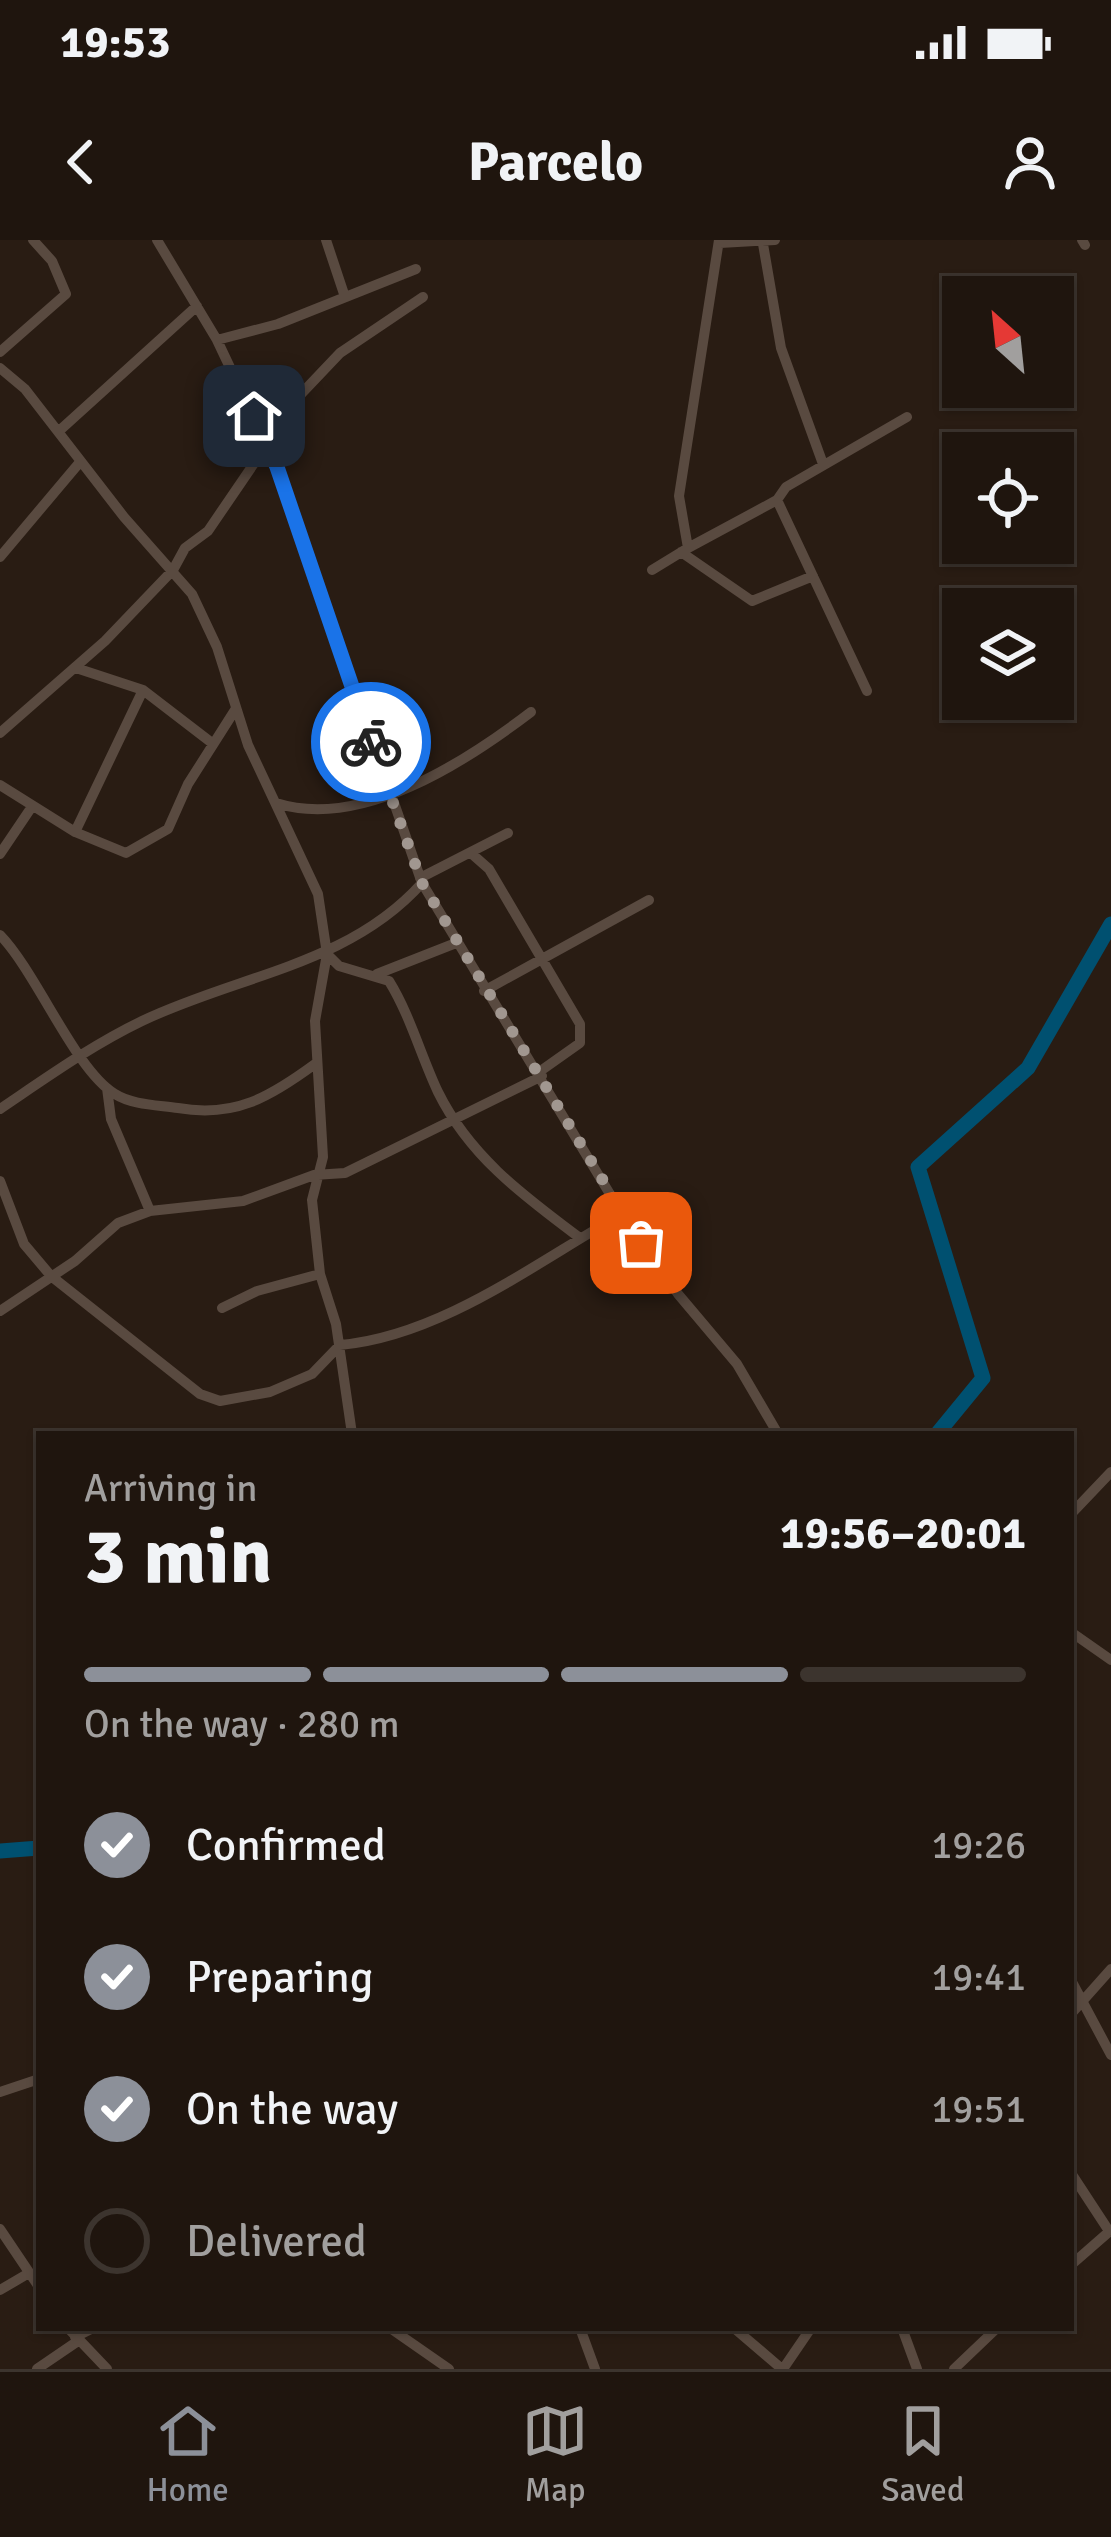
<!DOCTYPE html>
<html lang="en">
<head>
<meta charset="utf-8">
<style>
	:root { --surface:#1f150e; --page:#271e17; --text:#f1f3f6; --muted:#a19f9e; --line:#3c342e; --accent:#8c9099 }
	body { margin:0; font-family:Signika,sans-serif; background:var(--page); color:var(--text); height:100vh; display:flex; flex-direction:column; font-size:45px; white-space:nowrap }
	* { box-sizing:border-box; margin:0 }
	p { font-size:39px; color:var(--muted) }
	.icon { flex:none; width:66px; height:66px; fill:none; stroke:currentColor; stroke-width:2; stroke-linecap:round; stroke-linejoin:round }
	.map { position:relative; flex:1; overflow:hidden }
	.sheet { position:absolute; left:36px; top:1191px; width:1038px; height:900px; display:flex; flex-direction:column; background:var(--surface); border-radius:0px; box-shadow:0 3px 9px #0004,0 0 0 3px var(--line) }
	.sheet>* { flex:none }
	.needle { width:78px; rotate:333deg }
	.buttons { position:absolute; left:942px; top:36px; display:grid; gap:24px }
	.buttons a { display:grid; place-items:center; width:132px; height:132px; border-radius:0px; background:var(--surface); box-shadow:0 3px 9px #0004,0 0 0 3px var(--line); font-size:60px }
	.pin { position:absolute; display:grid; place-items:center; width:102px; height:102px; color:#fff; margin:-51px; border-radius:24px; box-shadow:0 6px 18px #0006 }
	.courier { position:absolute; display:grid; place-items:center; width:120px; height:120px; margin:-60px; border:9px solid #1a73e8; border-radius:50%; background:#fff; color:#222; box-shadow:0 3px 15px #0007 }
	.overview em { font-style:normal; font-weight:800 }
	.overview div { display:flex; flex-direction:column-reverse }
	.overview { display:flex; align-items:center; justify-content:space-between; height:204px; padding:0 48px }
	h1 { font-size:78px; font-weight:800; line-height:90px }
	.bar { display:grid; grid-template-columns:repeat(4,1fr); gap:18px 12px; align-content:center; height:144px; padding:0 48px }
	.bar i { height:15px; border-radius:9px; background:var(--line) }
	.bar .current { background:var(--accent) }
	.bar p { grid-column:span 4 }
	ol { padding:0 48px; list-style:none }
	li { display:flex; align-items:center; gap:36px; height:132px }
	li p { margin-inline-start:auto }
	li .icon { padding:12px; border-radius:50%; background:var(--accent); color:#fff; stroke-width:4 }
	li:last-child { color:var(--muted) }
	li i { width:66px; height:66px; border:6px solid var(--line); border-radius:50% }
	.status { display:flex; justify-content:space-between; align-items:center; height:84px; padding:0 60px; background:var(--surface); direction:ltr }
	.status svg { height:33px; fill:currentColor }
	header { display:flex; justify-content:space-between; align-items:center; height:156px; padding:0 48px; background:var(--surface); font-size:54px; font-weight:800 }
	.tab-bar { display:flex; justify-content:space-around; align-items:center; height:168px; border-top:3px solid var(--line); background:var(--surface); font-size:33px; color:var(--muted) }
	.tab-bar a { display:grid; justify-items:center; gap:6px }
	.tab-bar .current { color:var(--accent) }
	.map>svg:first-child { display:block }
	.lines { fill:none; stroke-linecap:round; stroke-linejoin:round }
	.river { stroke:#005070; stroke-width:15 }
	.street { stroke:#594a40; stroke-width:10 }
	.done { stroke:#a19790; stroke-width:12; stroke-dasharray:0 21.6 }
	.route { stroke:#1a73e8; stroke-width:15 }
</style>
</head>
<body>
<div class="status"><b>19:53</b><svg viewBox="0 0 49 12"><path d="M0 12V9h3v3zM5 12V6h3v6zM10 12V3h3v9zM15 12V0h3v12zM26 1h20v11H26zM47 4h2v5h-2z"/></svg></div>
<header><svg class="icon" aria-label="back" viewBox="0 0 24 24"><path d="M15 5l-7 7 7 7"/></svg>Parcelo<svg class="icon" aria-label="person" viewBox="0 0 24 24"><circle cx="12" cy="8" r="4"/><path d="M4 21q1-7 8-7t8 7"/></svg></header>
<div class="map">
<svg width="1111" height="2129" viewBox="0 0 1111 2129">
	<rect width="100%" height="100%" fill="#291c13"/>
	<g class="lines">
		<path class="river" d="M937,1194L983,1138L918,927L1028,828L1111,684
			M0,1611L39,1608"/>
		<path class="street" d="M157,0L217,100L277,227L422,643L622,974L678,1054L737,1124L778,1194
			M326,0L345,57
			M1082,0L1085,5
			M720,3L775,0
			M763,4L781,108L823,224
			M217,100L278,84L416,29
			M0,112L66,54L52,21L33,0
			M0,128L25,149L124,277L192,354L217,407L248,505L318,654L327,714L315,781L323,917L312,960L320,1034L336,1084L352,1194
			M59,191L197,66
			M777,260L867,451
			M688,308L777,260L786,247L907,177
			M681,312L752,361L813,336
			M0,317L80,222
			M652,330L688,308L679,256L719,0
			M76,428L143,450L212,503
			M0,493L105,401L173,330L185,308L208,291L302,153L340,113L423,57
			M0,545L75,592L126,613L168,589L188,544L235,470
			M276,563C361,590 464,523 531,472
			M75,592L143,450
			M0,614L31,568
			M472,614L489,629L580,784V803L539,832
			M420,638L508,593
			M0,695C37,733 75,830 115,854C132,865 158,865 178,868C235,878 270,857 315,824
			M327,714L339,726L389,741C410,775 421,816 438,852C470,917 524,956 580,998
			M377,734L456,703
			M484,751L649,660
			M107,848L111,879L150,971
			M0,869C46,838 92,805 142,781C238,735 349,725 422,643
			M0,941L24,1004L51,1036L200,1154L220,1161L270,1152L312,1134L340,1105C441,1096 535,1023 622,974
			M222,1068L257,1051L320,1034
			M0,1071L75,1021L118,983L150,971L243,961L314,935L345,933L542,836
			M1071,1274L1111,1232
			M1071,1392L1111,1420
			M1071,1740L1111,1815
			M1071,1774L1111,1729
			M0,1852L39,1839
			M1071,1933L1109,1991
			M0,1989L39,2047
			M1071,2025L1111,1990
			M0,2050L29,2033
			M68,2088L107,2129
			M390,2088L449,2129
			M580,2088L595,2129
			M734,2088L782,2129
			M902,2088L917,2129
			M75,2097L93,2088
			M37,2129L78,2101
			M783,2129L811,2088
			M954,2129L997,2088"/>
	</g>
	<g class="lines">
		<path class="done" d="M371,502L422,643L641,1003"/>
		<path class="route" d="M254,176L277,227L371,502"/>
	</g>
</svg>
<div class="buttons">
<a><svg class="needle" viewBox="-14 -14 28 28"><path d="M0-13l5 13h-10z" fill="#e53935"/><path d="M0 13l5-13h-10z" fill="#a19f9e"/></svg></a>
<a><svg class="icon" aria-label="locate" viewBox="0 0 24 24"><circle cx="12" cy="12" r="6"/><path d="M12 2v4M12 18v4M2 12h4M18 12h4"/></svg></a>
<a><svg class="icon" aria-label="layers" viewBox="0 0 24 24"><path d="M12 4l9 5-9 5-9-5zM3 14l9 5 9-5"/></svg></a>
</div>
<div class="pin" style="left:641px;top:1003px;background:#ea580c"><svg class="icon" aria-label="bag" viewBox="0 0 24 24"><path d="M5 8h14l-1 12H6zM9 8a3 3 0 0 1 6 0"/></svg></div>
<div class="pin" style="left:254px;top:176px;background:#1f2937"><svg class="icon" aria-label="home" viewBox="0 0 24 24"><path d="M3 11l9-7 9 7M6 9v11h12V9"/></svg></div>
<div class="courier" style="left:371px;top:502px"><svg class="icon" aria-label="bike" viewBox="0 0 24 24"><circle cx="6" cy="16" r="4"/><circle cx="18" cy="16" r="4"/><path d="M6 16l4-8h5l3 8M10 8l3 8H6M13 5h3"/></svg></div>
<section class="sheet">
<div class="overview"><div><h1>3 min</h1><p>Arriving in</p></div><em>19:56–20:01</em></div>
<div class="bar"><i class="current"></i><i class="current"></i><i class="current"></i><i></i><p>On the way · 280 m</p></div>
<ol>
<li><svg class="icon" aria-label="check" viewBox="0 0 24 24"><path d="M5 12l5 5 9-10"/></svg>Confirmed<p>19:26</p></li>
<li><svg class="icon" aria-label="check" viewBox="0 0 24 24"><path d="M5 12l5 5 9-10"/></svg>Preparing<p>19:41</p></li>
<li><svg class="icon" aria-label="check" viewBox="0 0 24 24"><path d="M5 12l5 5 9-10"/></svg>On the way<p>19:51</p></li>
<li><i></i>Delivered</li>
</ol>
</section>
</div>
<nav class="tab-bar">
<a class="current"><svg class="icon" aria-label="home" viewBox="0 0 24 24"><path d="M3 11l9-7 9 7M6 9v11h12V9"/></svg>Home</a>
<a><svg class="icon" aria-label="map" viewBox="0 0 24 24"><path d="M3 6l6-2 6 2 6-2v14l-6 2-6-2-6 2zM9 4v14M15 6v14"/></svg>Map</a>
<a><svg class="icon" aria-label="saved" viewBox="0 0 24 24"><path d="M7 4h10v16l-5-4-5 4z"/></svg>Saved</a>
</nav>
</body>
</html>
